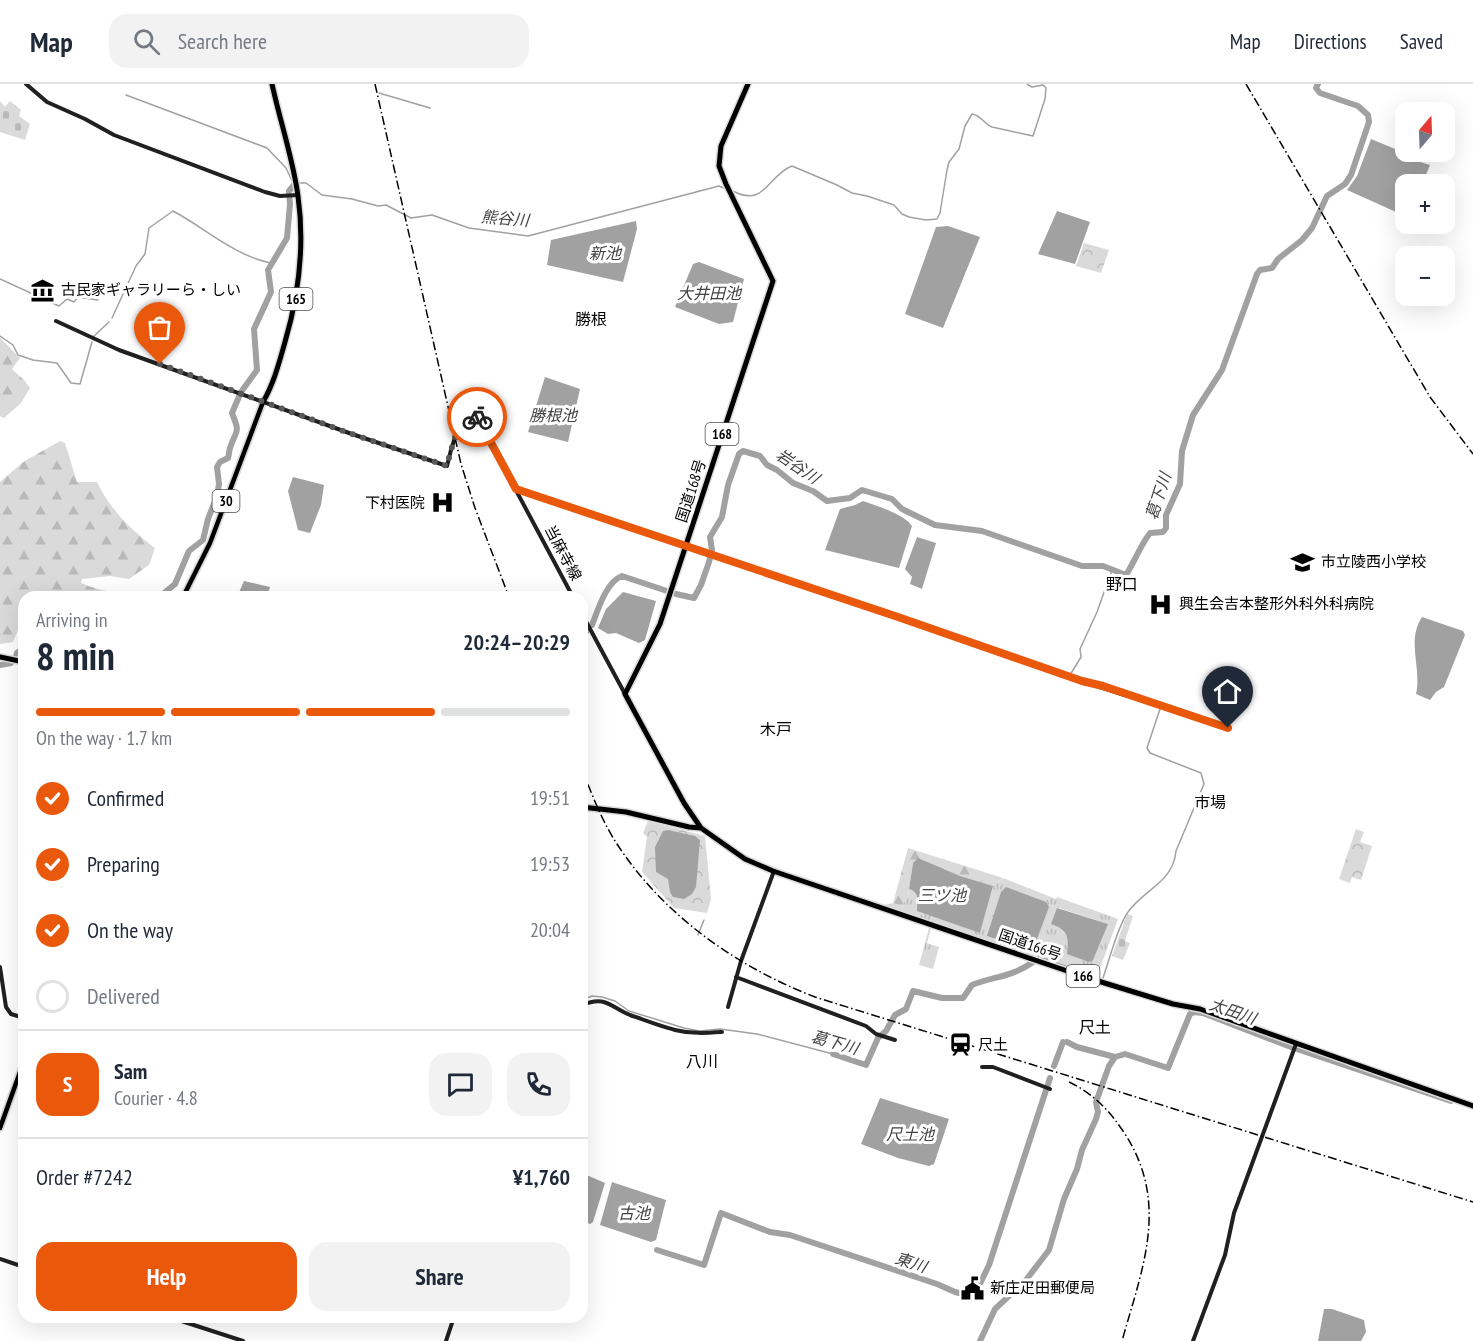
<!DOCTYPE html>
<html lang="en">
<head>
<meta charset="utf-8">
<style>
	:root { --surface:#fff; --page:#f2f2f3; --text:#1f2937; --muted:#747a83; --line:#e0e1e3; --accent:#ea580c }
	body { margin:0; font-family:"PT Sans Narrow","Noto Sans JP",sans-serif; background:var(--page); color:var(--text); height:100vh; display:flex; flex-direction:column; font-size:22px; white-space:nowrap }
	* { box-sizing:border-box; margin:0 }
	p { font-size:20px; color:var(--muted) }
	.icon { flex:none; width:33px; height:33px; fill:none; stroke:currentColor; stroke-width:2; stroke-linecap:round; stroke-linejoin:round }
	.map { position:relative; flex:1; overflow:hidden }
	.details { position:absolute; left:18px; top:507px; width:570px; height:732px; display:flex; flex-direction:column; background:var(--surface); border-radius:18px; box-shadow:0 6px 24px #0002 }
	.details>* { flex:none }
	.needle { width:39px; rotate:19deg }
	.tools { position:absolute; left:1395px; top:18px; display:grid; gap:12px }
	.tools a { display:grid; place-items:center; width:60px; height:60px; border-radius:12px; background:var(--surface); box-shadow:0 6px 24px #0002; font-size:30px }
	.pin { position:absolute; display:grid; place-items:center; width:51px; height:51px; color:#fff; margin:-62px -26px; border-radius:50% 50% 50% 0; rotate:-45deg; box-shadow:0 0 6px #0007 }
	.pin .icon { rotate:45deg }
	.courier { position:absolute; display:grid; place-items:center; width:60px; height:60px; margin:-30px; border:4px solid #ea580c; border-radius:50%; background:#fff; color:#222; box-shadow:0 2px 8px #0007 }
	.summary em { font-style:normal; font-weight:700 }
	.summary div { display:flex; flex-direction:column-reverse }
	.summary { display:flex; align-items:center; justify-content:space-between; height:102px; padding:0 18px }
	h1 { font-size:39px; font-weight:700; line-height:45px }
	.bar { display:grid; grid-template-columns:repeat(4,1fr); gap:9px 6px; align-content:center; height:72px; padding:0 18px }
	.bar i { height:8px; border-radius:4px; background:var(--line) }
	.bar .selected { background:var(--accent) }
	.bar p { grid-column:span 4 }
	.line { display:flex; align-items:center; gap:15px; padding:0 18px; border-top:2px solid var(--line) }
	.line div { flex:1 }
	.round { display:grid; place-items:center; flex:none; width:63px; height:63px; border-radius:18px; background:var(--page) }
	ol { padding:0 18px; list-style:none }
	li { display:flex; align-items:center; gap:18px; height:66px }
	li p { margin-inline-start:auto }
	li .icon { padding:6px; border-radius:50%; background:var(--accent); color:#fff; stroke-width:4 }
	li:last-child { color:var(--muted) }
	li i { width:33px; height:33px; border:3px solid var(--line); border-radius:50% }
	.cta { display:flex; gap:12px; margin-top:auto; padding:12px 18px }
	.cta a { flex:1; height:69px; border-radius:18px; background:var(--accent); color:#fff; font-size:24px; font-weight:700; line-height:69px; text-align:center }
	.cta a+a { background:var(--page); color:var(--text) }
	header { display:flex; align-items:center; gap:36px; box-sizing:border-box; height:84px; padding:0 30px; background:var(--surface); border-bottom:2px solid var(--line) }
	header strong { font-size:28px }
	nav { display:flex; gap:33px; margin-inline-start:auto; font-size:21px }
	.search { width:420px; height:54px; background:var(--page); display:flex; align-items:center; gap:15px; box-sizing:border-box; padding:0 21px; border-radius:18px; color:var(--muted); font-size:22px }
	.map>svg:first-child { display:block }
	.grass { fill:url(#grass-tufts); fill-rule:evenodd }
	.forest { fill:url(#forest-firs) }
	.cemetery { fill:url(#cemetery-stones) }
	.park { fill:url(#park-crowns) }
	.water { fill:#a1a1a1 }
	.lines { fill:none; stroke-linecap:round; stroke-linejoin:round }
	.stream { stroke:#a1a1a1; stroke-width:1.5 }
	.river { stroke:#a1a1a1; stroke-width:6 }
	.primary-casing { stroke:#dbdbdb; stroke-width:8 }
	.highway-casing { stroke:#dbdbdb; stroke-width:8 }
	.secondary { stroke:#202020; stroke-width:4 }
	.primary { stroke:#000; stroke-width:4.5 }
	.highway { stroke:#000; stroke-width:5 }
	.rail { stroke:#000; stroke-width:1.5; stroke-dasharray:9 3 1.5 3; stroke-linecap:butt }
	.done { stroke:#595959; stroke-width:6; stroke-dasharray:0 10.8 }
	.route { stroke:#ea580c; stroke-width:8 }
	.labels { text-anchor:middle; stroke-width:6; stroke-linejoin:round; paint-order:stroke }
	.shield { fill:#fff; stroke:#4c4c4c; stroke-width:1.5 }
	.shield-label { font-size:14px; font-weight:bold; fill:#000 }
	.poi-label { font-size:15px; fill:#000; stroke:#fff; text-anchor:start }
	.street-label { font-size:15px; fill:#000; stroke:#fff }
	.water-label { font-size:16px; font-style:italic; fill:#424242; stroke:#fff }
	.neighbourhood-label { font-size:16px; fill:#000; stroke:#fff }
</style>
</head>
<body>
<header>
<strong>Map</strong>
<div class="search"><svg class="icon" aria-label="search" viewBox="0 0 24 24"><circle cx="10" cy="10" r="6"/><path d="M15 15l6 6"/></svg>Search here</div>
<nav><a>Map</a><a>Directions</a><a>Saved</a></nav>
</header>
<div class="map">
<svg width="1473" height="1257" viewBox="0 0 1473 1257">
	<defs>
		<pattern id="grass-tufts" width="24" height="20" patternUnits="userSpaceOnUse" patternTransform="scale(1.5)"><rect width="24" height="20" fill="#dadada"/><path d="M3 7l-1-3M5 7V3M7 7l1-3M15 17l-1-3M17 17v-4M19 17l1-3" fill="none" stroke="#b9b9b9"/></pattern>
		<pattern id="forest-firs" width="22" height="20" patternUnits="userSpaceOnUse" patternTransform="scale(1.5)"><rect width="22" height="20" fill="#dadada"/><path d="M5 1l3.5 6h-7zM16 11l3.5 6h-7z" fill="#b9b9b9"/></pattern>
		<pattern id="cemetery-stones" width="16" height="16" patternUnits="userSpaceOnUse" patternTransform="scale(1.5)"><rect width="16" height="16" fill="#dadada"/><path d="M2 7V4a2 2 0 0 1 4 0v3zM10 15v-3a2 2 0 0 1 4 0v3z" fill="#b9b9b9"/></pattern>
		<pattern id="park-crowns" width="20" height="18" patternUnits="userSpaceOnUse" patternTransform="scale(1.5)"><rect width="20" height="18" fill="#dadada"/><path d="M2 6a3 3 0 1 1 6 0M12 15a3 3 0 1 1 6 0" fill="none" stroke="#b9b9b9"/></pattern>
	</defs>
	<rect width="100%" height="100%" fill="#fff"/>
	<path class="grass" d="M1003,794L1056,815L1057,813L1118,835L1098,890L1096,892L1038,871L1035,873L884,821L893,819L901,822L908,812L909,805L914,807L917,812L980,849L993,802ZM1057,824H1059L1108,840L1069,859C1066,847 1060,838 1057,824Z
		M929,844H931L927,859L939,863L933,885L919,881Z"/>
	<path class="forest" d="M0,254L20,274L12,285L25,297L30,304L21,319L4,334L0,332Z
		M60,357L65,359L77,398H97C109,424 132,447 155,464L149,481L129,495L110,492L82,495L81,499C98,507 117,508 135,513H24V532L13,558L0,560V398L23,378Z
		M908,764L1003,794L993,802L913,779L908,812L901,822L893,819Z"/>
	<path class="cemetery" d="M0,17L5,23L10,17L21,26L19,32L30,40L25,56L0,48Z
		M1127,830L1133,832L1125,857L1130,859L1123,876L1112,872Z"/>
	<path class="park" d="M1084,159L1109,166L1101,189L1076,182Z
		M648,737L705,752L711,815L707,829L674,824L642,788L647,753L643,749Z
		M1356,745L1364,748L1360,758L1372,762L1361,796L1352,793L1350,799L1339,795Z"/>
	<path class="water" d="M1371,55L1412,72L1414,76L1430,81L1422,100H1406L1405,132L1347,106L1357,92Z
		M1057,127L1090,138L1075,180L1038,170Z
		M636,137L637,145L623,198L547,181L551,156Z
		M948,142L980,153L943,244L905,230L936,143Z
		M699,178L744,195L733,238L719,240L675,223L693,180Z
		M545,293L580,305L568,358L528,348Z
		M293,393L324,401L321,421L310,449L298,446L288,407Z
		M863,417C877,422 904,430 912,442L899,484L825,466L840,425L855,421Z
		M917,453L936,459L922,505L910,500L912,493L905,485Z
		M244,497L270,503L267,513H237Z
		M623,508L656,517L645,556L639,559L616,549L608,550L598,544L606,525Z
		M1422,533L1463,547L1465,551L1444,603L1436,608L1430,616L1416,610C1422,584 1406,557 1422,533Z
		M668,746L695,752L700,756L696,803L692,810L684,815L673,813L670,808L668,795L656,788L655,763L663,747Z
		M918,774L960,792L993,802L980,849L917,827C917,818 920,808 909,805L913,779Z
		M1006,803L1046,818L1049,823L1034,863L1029,865L987,852L1001,808Z
		M1057,824L1108,840L1093,876L1089,878L1067,870C1069,852 1068,846 1051,840Z
		M880,1014L949,1035L934,1080L929,1082L898,1074L861,1060Z
		M582,1089L605,1099L593,1138L590,1140L582,1137Z
		M612,1098L666,1116L656,1156L651,1158L600,1141Z
		M1324,1225H1332L1364,1236L1366,1248L1361,1257H1318Z"/>
	<g class="lines">
		<path class="stream" d="M379,9L430,24
			M126,11L267,64L286,84L293,99
			M297,99H306L322,111L352,115L378,122L386,121L411,134L432,131L469,144L528,152L719,102L726,105
			M733,107C765,124 768,91 792,82L837,101L852,109L867,112L894,121L902,130L909,133L926,136L937,135L940,129L947,86L949,78L959,65L965,42L972,30C981,31 984,40 992,43L1033,52L1045,15L1046,4L1043,1L1032,3L1027,0
			M0,195L59,222L67,215L74,218L78,213L98,216
			M112,234L136,182L145,170L149,144L173,127C205,144 235,172 271,179
			M0,252L13,261L18,271L33,276L57,279L71,299L80,300L92,258
			M94,252L109,238
			M1100,602L1070,591L1081,573L1080,565L1097,528L1112,486
			M698,851L704,836
			M1038,872L1096,893
			M1103,894C1109,877 1118,841 1128,828C1144,805 1173,799 1176,767L1204,700L1201,689L1150,669L1147,664L1160,625
			M582,916L592,912L602,913L615,917L629,927L684,944L699,947L720,945L757,950L833,970"/>
		<path class="river" d="M163,513V510L175,500L189,467L203,456L208,435L217,412L219,400L217,383L220,378L228,374C229,371 229,367 230,364C236,345 241,351 232,329L241,308L257,286L254,245L271,208L268,186L287,154L290,120L289,107L294,101
			M592,541C598,526 606,498 622,492L676,510L694,514L701,501L709,478L712,466L710,453L722,433L728,401L739,370L743,367L760,372L767,381L777,386L793,399L813,407L827,417L850,414L862,406L892,415L902,425L935,441L982,447L1082,482H1103L1126,491C1135,477 1140,462 1150,449L1163,448L1166,444V431L1180,400L1182,367L1193,331L1222,286L1257,190L1260,186L1272,184L1278,175L1302,156L1312,144L1327,112L1345,100L1351,91L1369,38L1368,31L1358,22L1320,9L1316,4L1318,0
			M582,552L586,548
			M16,573L17,569L21,566L24,567
			M0,581L11,579
			M1067,958L1077,963L1115,973
			M833,970L866,981L878,954L886,947L895,931L906,925L913,907L942,914H963L972,901C995,892 1012,893 1033,878
			M1054,982L1063,958
			M657,1166L704,1181L721,1129L770,1148L790,1151L937,1200L955,1208L971,1212L976,1208L989,1181L1050,994
			M980,1257L995,1225L1026,1196L1049,1166L1064,1115L1077,1085L1082,1066L1096,1035L1098,1028L1096,1018L1109,982L1115,973L1125,970L1168,984L1190,930L1194,928L1203,929L1291,963L1451,1017"/>
		<defs>
			<path id="primary" d="M183,513L210,459L263,318
				M0,1044L24,977"/>
			<path id="highway" d="M263,318C274,299 279,279 285,258C299,210 305,162 298,112C293,75 280,37 272,0
				M0,573L24,578
				M582,723L626,728L689,743L701,744L745,775L773,787L1085,893L1173,920L1200,925L1473,1022
				M701,744L684,719L625,610L660,540L773,197L726,100L719,82L721,62L748,0"/>
		</defs>
		<use href="#primary" class="primary-casing"/>
		<use href="#highway" class="highway-casing"/>
		<path class="secondary" d="M26,0L47,18L85,35L114,51L265,108L280,112L298,111
			M56,237L119,266L349,349L447,382C450,368 460,330 472,324L573,513
			M515,405L916,539L1056,589L1228,644
			M582,530L625,610
			M0,883L6,923L11,930L24,934
			M736,893L866,942L876,950L895,956
			M582,921C606,911 610,923 630,931C644,936 660,942 675,946C691,950 706,949 722,948
			M728,923L741,877L774,787
			M982,983H993L1050,1005
			M0,1175L24,1183
			M169,1233L243,1257
			M446,1257L454,1233
			M1193,1257L1225,1171L1234,1129L1296,960"/>
		<use href="#primary" class="primary"/>
		<use href="#highway" class="highway"/>
		<path class="rail" d="M375,0L461,380L475,424L509,513
			M1246,0L1430,313L1473,370
			M582,685C592,711 602,737 617,760C663,831 737,883 815,913L1473,1118
			M1069,998C1094,1010 1110,1027 1125,1050C1170,1120 1142,1185 1122,1257"/>
	</g>
	<g class="lines">
		<path class="done" d="M160,280L349,349L447,382C450,369 460,330 472,324L477,333"/>
		<path class="route" d="M477,333L516,405L898,533L1082,597L1103,602L1228,644"/>
	</g>
	<defs>
		<symbol id="museum-bare" viewBox="-9 -9 18 18"><path d="M0-6L6-3V-2H-6V-3ZM-5-1h2V3h-2ZM-1-1h2V3h-2ZM3-1h2V3H3ZM-6 4H6V6H-6Z" fill="#000" stroke="#fff" stroke-width="2.5" paint-order="stroke"/></symbol>
		<symbol id="hospital-bare" viewBox="-9 -9 18 18"><path d="M-5-5h3v3.5h4V-5h3V5h-3V1.5h-4V5h-3Z" fill="#000" stroke="#fff" stroke-width="2.5" paint-order="stroke"/></symbol>
		<symbol id="school-bare" viewBox="-9 -9 18 18"><path d="M0-5L7-2L0 1L-7-2ZM-4 1L0 2.5L4 1V4Q0 6-4 4Z" fill="#000" stroke="#fff" stroke-width="2.5" paint-order="stroke"/></symbol>
		<symbol id="station-bare" viewBox="-9 -9 18 18"><path d="M-3-6H3Q5-6 5-4V2Q5 4 3 4L4.5 6H3L1.5 4h-3L-3 6H-4.5L-3 4Q-5 4-5 2V-4Q-5-6-3-6ZM-3.5-4v3h7v-3ZM-3.5 1v1.5H-2V1ZM2 1v1.5H3.5V1Z" fill="#000" stroke="#fff" stroke-width="2.5" paint-order="stroke"/></symbol>
		<symbol id="civic-bare" viewBox="-9 -9 18 18"><path d="M-.6-6.5H3V-4.5H.6V-3L4-1V1h2V6H-6V1h2V-1L-.6-3ZM-1.2 2.5V6h2.4V2.5Z" fill="#000" stroke="#fff" stroke-width="2.5" paint-order="stroke"/></symbol>
	</defs>
	<g fill-rule="evenodd">
		<use href="#museum-bare" x="26" y="190" width="33" height="33"/>
		<use href="#hospital-bare" x="426" y="402" width="33" height="33"/>
		<use href="#school-bare" x="1286" y="462" width="33" height="33"/>
		<use href="#hospital-bare" x="1144" y="504" width="33" height="33"/>
		<use href="#station-bare" x="944" y="944" width="33" height="33"/>
		<use href="#civic-bare" x="956" y="1188" width="33" height="33"/>
	</g>
	<g class="labels">
		<g class="shield">
			<rect x="279.5" y="204" width="33" height="22" rx="4.5"/>
			<rect x="705.5" y="339" width="33" height="22" rx="4.5"/>
			<rect x="212.5" y="406" width="27" height="22" rx="4.5"/>
			<rect x="1066.5" y="881" width="33" height="22" rx="4.5"/>
		</g>
		<g class="shield-label">
			<text x="296" y="220">165</text>
			<text x="722" y="355">168</text>
			<text x="226" y="422">30</text>
			<text x="1083" y="897">166</text>
		</g>
		<g class="poi-label">
			<text x="61" y="211">古民家ギャラリーら・しい</text>
			<text x="425" y="424" text-anchor="end">下村医院</text>
			<text x="1321" y="483">市立陵西小学校</text>
			<text x="1179" y="525">興生会吉本整形外科外科病院</text>
			<text x="978" y="966">尺土</text>
			<text x="990" y="1209">新庄疋田郵便局</text>
		</g>
		<g class="street-label">
			<text transform="translate(691 407) rotate(-72)" y="5">国道168号</text>
			<text transform="translate(563 469) rotate(62)" y="5">当麻寺線</text>
			<text transform="translate(1030 861) rotate(19)" y="5">国道166号</text>
		</g>
		<g class="water-label">
			<text transform="translate(505 134) rotate(5)" y="6">熊谷川</text>
			<text x="605" y="175">新池</text>
			<text x="709" y="215">大井田池</text>
			<text x="553" y="337">勝根池</text>
			<text transform="translate(798 382) rotate(34)" y="6">岩谷川</text>
			<text transform="translate(1158 412) rotate(-72)" y="6">葛下川</text>
			<text x="942" y="817">三ツ池</text>
			<text transform="translate(1233 927) rotate(19)" y="6">太田川</text>
			<text transform="translate(835 958) rotate(16)" y="6">葛下川</text>
			<text x="910" y="1056">尺土池</text>
			<text x="634" y="1135">古池</text>
			<text transform="translate(911 1178) rotate(18)" y="6">東川</text>
		</g>
		<g class="neighbourhood-label">
			<text x="591" y="241">勝根</text>
			<text x="1122" y="506">野口</text>
			<text x="776" y="651">木戸</text>
			<text x="1210" y="724">市場</text>
			<text x="1095" y="949">尺土</text>
			<text x="702" y="983">八川</text>
		</g>
	</g>
</svg>
<div class="tools">
<a><svg class="needle" viewBox="-14 -14 28 28"><path d="M0-13l5 13h-10z" fill="#e53935"/><path d="M0 13l5-13h-10z" fill="#747a83"/></svg></a>
<a>+</a>
<a>−</a>
</div>
<div class="pin" style="left:160px;top:280px;background:#ea580c"><svg class="icon" aria-label="bag" viewBox="0 0 24 24"><path d="M5 8h14l-1 12H6zM9 8a3 3 0 0 1 6 0"/></svg></div>
<div class="pin" style="left:1228px;top:644px;background:#1f2937"><svg class="icon" aria-label="home" viewBox="0 0 24 24"><path d="M3 11l9-7 9 7M6 9v11h12V9"/></svg></div>
<div class="courier" style="left:477px;top:333px"><svg class="icon" aria-label="bike" viewBox="0 0 24 24"><circle cx="6" cy="16" r="4"/><circle cx="18" cy="16" r="4"/><path d="M6 16l4-8h5l3 8M10 8l3 8H6M13 5h3"/></svg></div>
<section class="details">
<div class="summary"><div><h1>8 min</h1><p>Arriving in</p></div><em>20:24–20:29</em></div>
<div class="bar"><i class="selected"></i><i class="selected"></i><i class="selected"></i><i></i><p>On the way · 1.7 km</p></div>
<ol>
<li><svg class="icon" aria-label="check" viewBox="0 0 24 24"><path d="M5 12l5 5 9-10"/></svg>Confirmed<p>19:51</p></li>
<li><svg class="icon" aria-label="check" viewBox="0 0 24 24"><path d="M5 12l5 5 9-10"/></svg>Preparing<p>19:53</p></li>
<li><svg class="icon" aria-label="check" viewBox="0 0 24 24"><path d="M5 12l5 5 9-10"/></svg>On the way<p>20:04</p></li>
<li><i></i>Delivered</li>
</ol>
<div class="line" style="height:108px"><b class="round" style="background:var(--accent);color:#fff">S</b><div><b>Sam</b><p>Courier · 4.8</p></div><a class="round"><svg class="icon" aria-label="chat" viewBox="0 0 24 24"><path d="M4 5h16v11H9l-5 4z"/></svg></a><a class="round"><svg class="icon" aria-label="phone" viewBox="0 0 24 24"><path d="M5 4h4l2 5-3 2q2 4 5 5l2-3 5 2v4C11 20 4 13 5 4z"/></svg></a></div>
<div class="line" style="height:78px"><div>Order #7242</div><b>¥1,760</b></div>
<div class="cta"><a>Help</a><a>Share</a></div>
</section>
</div>
</body>
</html>
